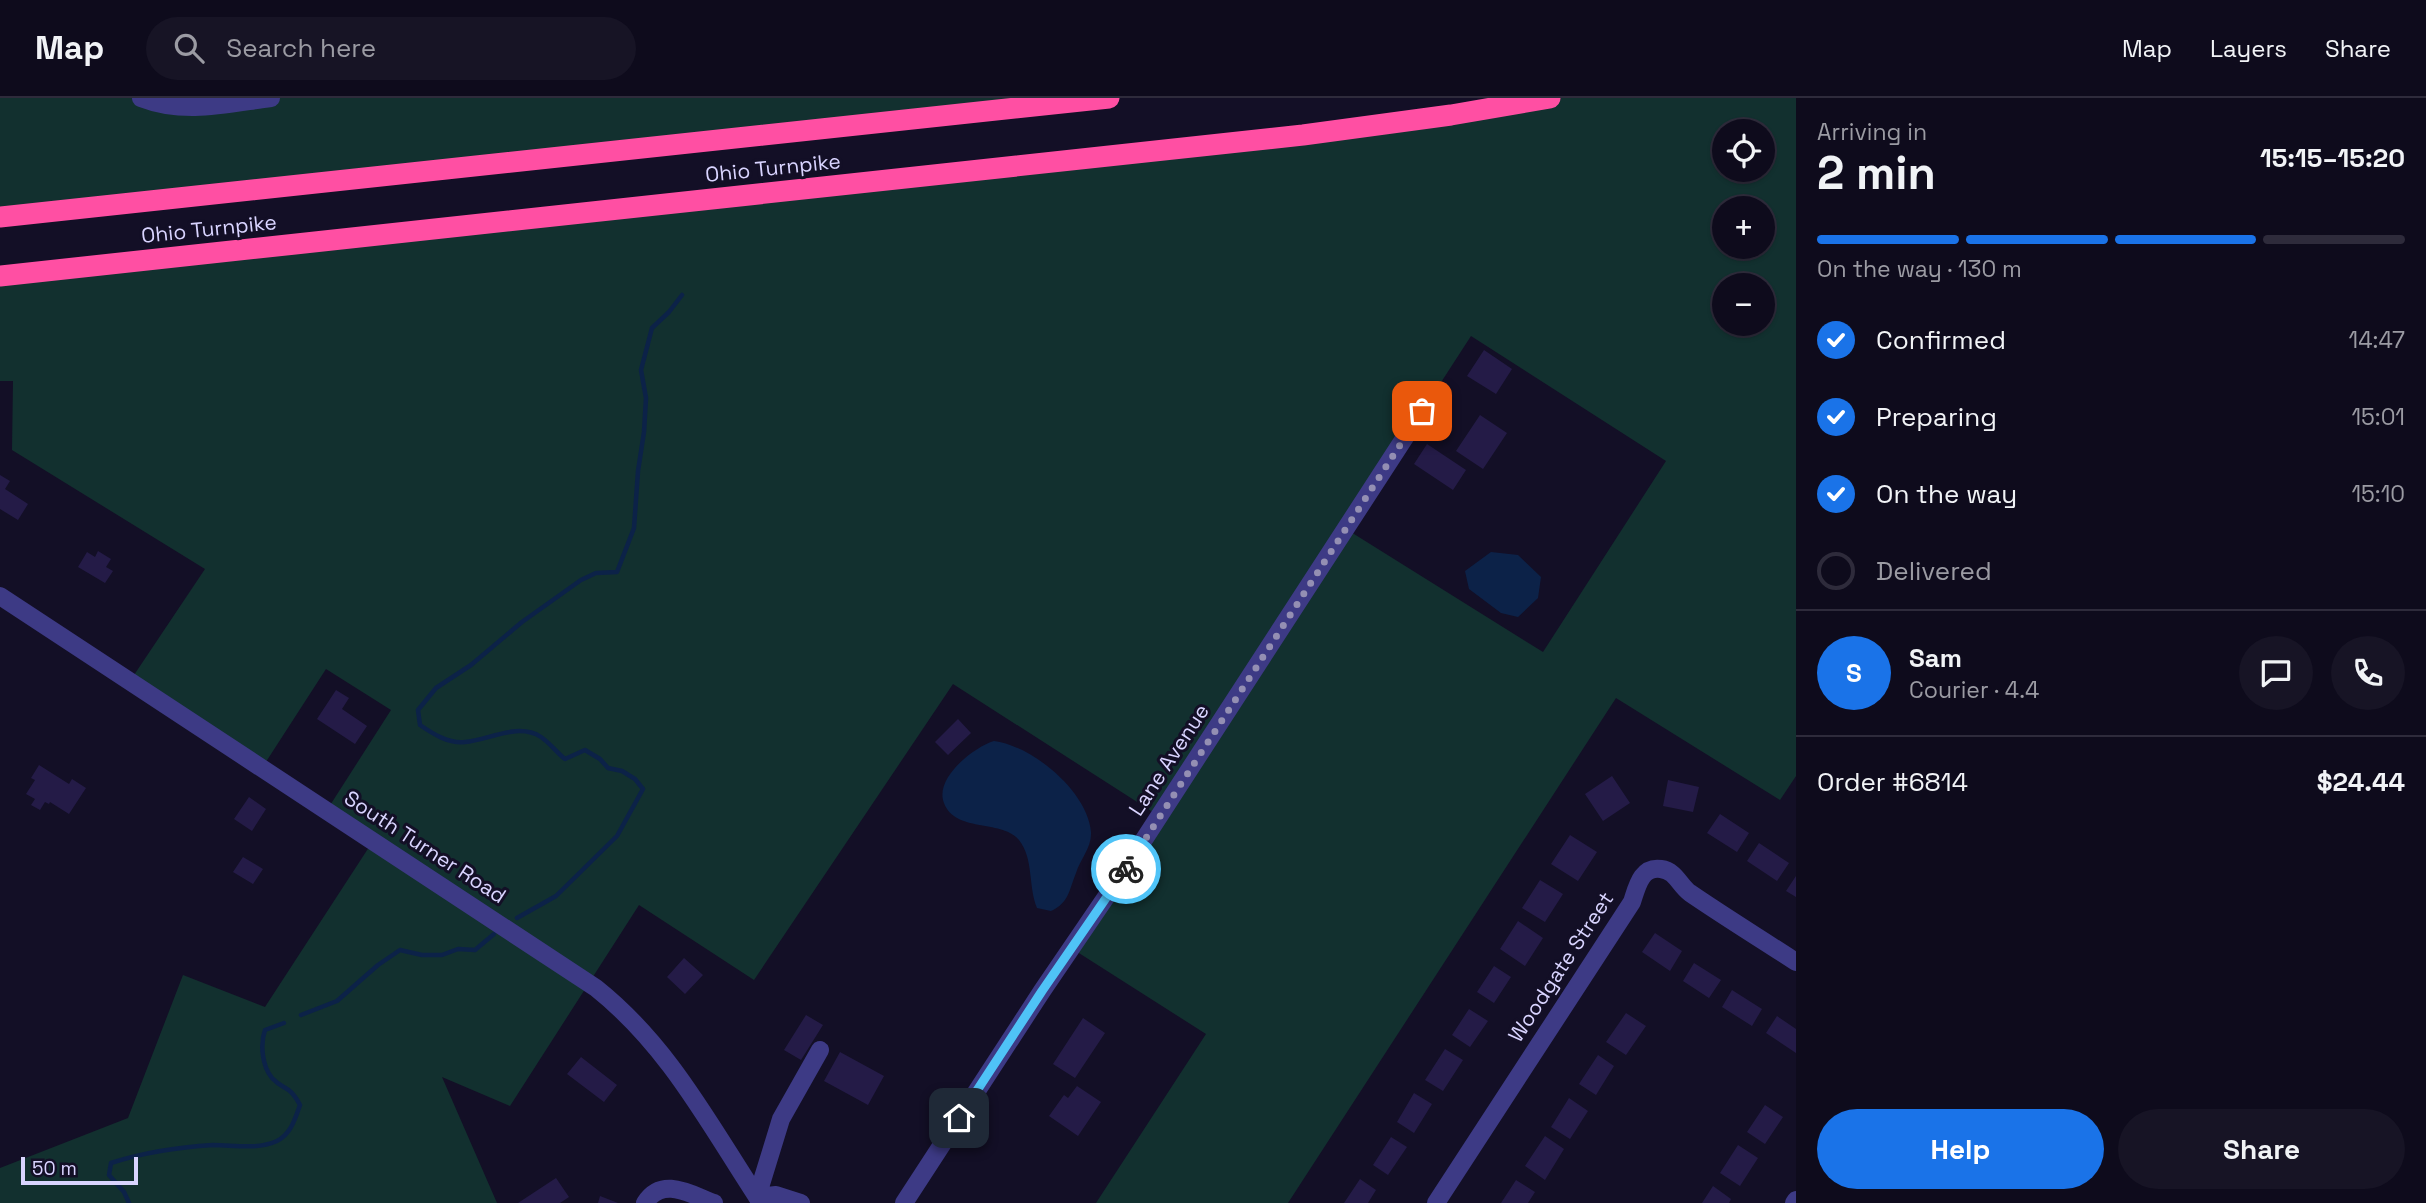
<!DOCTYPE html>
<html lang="en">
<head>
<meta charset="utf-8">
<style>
	:root { --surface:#0e0b1c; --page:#171425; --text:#f1f3f6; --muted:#9b9ba3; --line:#2e2b3b; --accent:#1a73e8 }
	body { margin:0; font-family:"Space Grotesk",sans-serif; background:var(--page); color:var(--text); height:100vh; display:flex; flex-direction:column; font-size:26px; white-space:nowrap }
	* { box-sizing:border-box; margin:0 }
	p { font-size:23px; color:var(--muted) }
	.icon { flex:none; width:38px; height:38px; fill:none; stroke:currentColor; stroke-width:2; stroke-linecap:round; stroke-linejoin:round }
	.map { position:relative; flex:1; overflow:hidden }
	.side { display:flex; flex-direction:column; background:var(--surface); width:630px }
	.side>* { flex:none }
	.buttons { position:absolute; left:1712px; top:21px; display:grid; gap:14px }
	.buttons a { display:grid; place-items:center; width:63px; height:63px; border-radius:50%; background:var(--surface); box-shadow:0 2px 5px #0004,0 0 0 2px var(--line); font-size:35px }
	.scale { position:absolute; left:21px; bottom:18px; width:117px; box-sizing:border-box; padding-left:7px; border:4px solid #d9d4ff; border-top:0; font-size:19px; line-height:24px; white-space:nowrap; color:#d9d4ff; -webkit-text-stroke:5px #130f26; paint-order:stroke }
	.pin { position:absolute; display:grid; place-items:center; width:60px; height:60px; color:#fff; margin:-30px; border-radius:14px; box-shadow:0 4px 10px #0006 }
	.courier { position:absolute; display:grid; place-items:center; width:70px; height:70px; margin:-35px; border:5px solid #4fc3f7; border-radius:50%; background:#fff; color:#222; box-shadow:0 2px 9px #0007 }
	.overview em { font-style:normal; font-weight:800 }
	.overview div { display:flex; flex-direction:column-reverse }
	.overview { display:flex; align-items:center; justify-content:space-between; height:119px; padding:0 21px }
	h1 { font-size:46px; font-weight:800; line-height:52px }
	.bar { display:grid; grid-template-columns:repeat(4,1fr); gap:10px 7px; align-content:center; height:84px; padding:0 21px }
	.bar i { height:9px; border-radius:5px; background:var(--line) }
	.bar .on { background:var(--accent) }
	.bar p { grid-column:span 4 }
	.line { display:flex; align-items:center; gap:18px; padding:0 21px; border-top:2px solid var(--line) }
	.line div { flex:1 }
	.round { display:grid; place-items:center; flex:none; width:74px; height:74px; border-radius:37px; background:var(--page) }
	ol { padding:0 21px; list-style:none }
	li { display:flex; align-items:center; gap:21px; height:77px }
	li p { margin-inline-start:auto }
	li .icon { padding:7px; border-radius:50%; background:var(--accent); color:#fff; stroke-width:4 }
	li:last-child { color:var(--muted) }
	li i { width:38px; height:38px; border:4px solid var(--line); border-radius:50% }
	.cta { display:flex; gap:14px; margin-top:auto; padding:14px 21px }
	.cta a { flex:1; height:80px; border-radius:42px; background:var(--accent); color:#fff; font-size:28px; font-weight:800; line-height:80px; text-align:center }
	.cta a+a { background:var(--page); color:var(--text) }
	header { display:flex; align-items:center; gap:42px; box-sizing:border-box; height:98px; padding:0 35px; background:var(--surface); border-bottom:2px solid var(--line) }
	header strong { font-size:33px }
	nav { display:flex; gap:38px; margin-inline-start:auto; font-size:24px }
	.search { width:490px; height:63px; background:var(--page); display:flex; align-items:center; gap:18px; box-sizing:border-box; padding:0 24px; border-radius:38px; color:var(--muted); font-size:26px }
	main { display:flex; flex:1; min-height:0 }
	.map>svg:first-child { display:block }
	.green { fill:#12302f; fill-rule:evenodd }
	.water { fill:#0c2248 }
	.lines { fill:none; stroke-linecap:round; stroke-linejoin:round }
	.stream { stroke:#0c2248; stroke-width:4.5 }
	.building { fill:#241b47 }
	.minor { stroke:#3d3a85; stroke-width:18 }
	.highway { stroke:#ff4fa3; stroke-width:21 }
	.done { stroke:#948fb3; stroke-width:7; stroke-dasharray:0 12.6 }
	.route { stroke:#4fc3f7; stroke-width:9 }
	.labels { text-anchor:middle; stroke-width:6; stroke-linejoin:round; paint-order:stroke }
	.street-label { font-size:21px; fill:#d9d4ff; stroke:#130f26 }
</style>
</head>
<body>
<header>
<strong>Map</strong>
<div class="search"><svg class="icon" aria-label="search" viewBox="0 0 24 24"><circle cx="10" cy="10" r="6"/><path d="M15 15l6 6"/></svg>Search here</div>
<nav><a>Map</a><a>Layers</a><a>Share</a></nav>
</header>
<main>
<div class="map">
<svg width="1796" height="1105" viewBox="0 0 1796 1105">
	<rect width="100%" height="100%" fill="#130f26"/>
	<path class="green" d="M0,0H1109L0,119Z
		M1550,0H1796V678L1780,702L1616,600L1288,1105H1096L1206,936L1071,850L1159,718L953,586L754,882L639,807L510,1008L442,979L497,1105H0V1070L128,1020L183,877L265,909L373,743L327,712L391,612L326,571L262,670L130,583L205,471L12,352L13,283H0V178ZM1724,33H1762V72H1724ZM1724,110H1762V149H1724ZM1724,187H1762V226H1724ZM1471,238L1666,363L1543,554L1346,431Z"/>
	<path class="water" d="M1491,454L1518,457L1541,479L1538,500L1518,519L1501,515L1469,491L1465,473Z
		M994,643C1033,648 1088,694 1091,734C1092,749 1080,762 1076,775C1069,792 1069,805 1051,813L1037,810C1028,788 1034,761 1019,742C1002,721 955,735 944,705C934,680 974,649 994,643Z"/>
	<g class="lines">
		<path class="stream" d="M517,820L556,798L617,738L643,691L635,681L622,673L608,670L600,661L585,652L565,661C557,655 550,645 541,639C518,624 489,642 465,644C449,646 433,636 420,627L418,612L436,590L471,567L522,524L581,482L596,475L617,474L634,430L638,373L644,334L646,300L641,272L652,230L669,214L682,197
			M301,917L337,903L378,867L400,852L422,857H442L458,851L475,852L494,836
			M129,1105L124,1094L109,1077L111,1065C142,1055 180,1049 213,1047C234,1047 257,1052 277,1043C291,1036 295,1021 300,1007C289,986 284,993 272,980C262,968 260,946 265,932L284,925"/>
	</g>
	<path class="building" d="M1484,252L1512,271L1496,296L1467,278Z
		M1480,317L1507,335L1483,371L1456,353Z
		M1427,346L1466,372L1453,392L1414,366Z
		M0,377L10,383L5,391L28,406L18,422L0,411Z
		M98,453L111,461L106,469L113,473L105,485L78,469L87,454L95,459Z
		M336,592L349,600L342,611L367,628L355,646L317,621Z
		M958,621L971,635L948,657L935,644Z
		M39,667L69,686L72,681L86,690L69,716L50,704L49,706L45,704L40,712L31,707L35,701L26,696L35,682L31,680Z
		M1612,678L1630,705L1603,723L1585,696Z
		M1668,682L1699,689L1693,714L1663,708Z
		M249,699L266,711L252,733L234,721Z
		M1720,716L1749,735L1737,754L1707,735Z
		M1570,737L1597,754L1578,783L1551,766Z
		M1759,745L1789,765L1777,783L1747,763Z
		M243,759L263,771L253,786L233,774Z
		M1796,778V799L1786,793Z
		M1540,782L1563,796L1545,824L1522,810Z
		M1518,823L1543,840L1525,868L1500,851Z
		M1655,835L1682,853L1670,873L1642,854Z
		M684,860L703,877L685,896L667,879Z
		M1694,865L1721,882L1709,900L1683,883Z
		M1494,868L1511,879L1494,905L1477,894Z
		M1732,892L1762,911L1752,928L1722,909Z
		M1469,911L1488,923L1470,949L1452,937Z
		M1626,915L1646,928L1626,957L1606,944Z
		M806,917L823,927L801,962L784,952Z
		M1777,918L1796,931V955L1766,935Z
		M1083,920L1105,935L1075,980L1053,966Z
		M1445,951L1463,962L1443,993L1425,982Z
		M840,954L884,978L868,1007L824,983Z
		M1598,957L1614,968L1596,997L1579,986Z
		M581,959L617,987L604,1004L567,976Z
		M1077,988L1101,1004L1078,1038L1049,1018L1064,997L1068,1000Z
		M1414,995L1432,1006L1414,1035L1397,1024Z
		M1569,1000L1588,1013L1570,1041L1551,1029Z
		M1765,1007L1783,1019L1765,1046L1747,1034Z
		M1545,1038L1564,1051L1545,1082L1525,1068Z
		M1391,1039L1407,1049L1388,1077L1373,1067Z
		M1738,1047L1758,1060L1740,1088L1720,1075Z
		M556,1080L569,1099L560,1105H518Z
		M1360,1081L1376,1092L1368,1105H1344Z
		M1516,1082L1535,1094L1528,1105H1501Z
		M1713,1088L1731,1101L1729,1105H1702Z
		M600,1098L618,1105H598Z"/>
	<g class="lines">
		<path class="minor" d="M141,0C185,17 226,6 271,0
			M0,498L596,890C670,949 710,1028 761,1105
			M645,1105C662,1078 690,1096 714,1105
			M801,1105L776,1097L757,1099L781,1021L820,952
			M904,1105L1042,893L1121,777L1422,313
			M1436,1105L1632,804C1637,789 1641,768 1661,771C1676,773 1679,787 1690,795C1725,819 1761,841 1796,864
			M1794,1105L1796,1102"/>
		<path class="highway" d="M0,119L1109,0
			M0,178L1303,37L1451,17L1550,0"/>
	</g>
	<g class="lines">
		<path class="done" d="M1126,771L1422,313"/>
		<path class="route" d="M959,1020L1042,893L1126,771"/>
	</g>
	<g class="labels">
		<g class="street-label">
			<text transform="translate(773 70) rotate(-6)" y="7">Ohio Turnpike</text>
			<text transform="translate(209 131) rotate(-6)" y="7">Ohio Turnpike</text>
			<text transform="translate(1169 662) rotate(-57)" y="7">Lane Avenue</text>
			<text transform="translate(425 749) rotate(33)" y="7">South Turner Road</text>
			<text transform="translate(1561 869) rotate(-57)" y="7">Woodgate Street</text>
		</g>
	</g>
</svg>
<div class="buttons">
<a><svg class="icon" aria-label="locate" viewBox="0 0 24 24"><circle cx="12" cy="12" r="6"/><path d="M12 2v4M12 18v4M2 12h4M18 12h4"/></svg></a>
<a>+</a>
<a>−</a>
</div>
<div class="scale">50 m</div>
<div class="pin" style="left:1422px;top:313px;background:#ea580c"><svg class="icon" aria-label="bag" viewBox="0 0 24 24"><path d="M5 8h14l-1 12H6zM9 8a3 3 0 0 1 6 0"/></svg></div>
<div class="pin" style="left:959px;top:1020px;background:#1f2937"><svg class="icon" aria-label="home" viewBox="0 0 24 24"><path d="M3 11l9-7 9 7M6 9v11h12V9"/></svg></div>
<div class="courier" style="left:1126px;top:771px"><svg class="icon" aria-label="bike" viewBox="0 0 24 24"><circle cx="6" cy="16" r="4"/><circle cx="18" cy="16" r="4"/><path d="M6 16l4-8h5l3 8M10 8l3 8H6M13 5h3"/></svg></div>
</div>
<section class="side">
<div class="overview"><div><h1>2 min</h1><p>Arriving in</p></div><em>15:15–15:20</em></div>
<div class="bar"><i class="on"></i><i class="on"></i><i class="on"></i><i></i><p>On the way · 130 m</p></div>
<ol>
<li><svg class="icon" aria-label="check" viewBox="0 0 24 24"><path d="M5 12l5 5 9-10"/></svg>Confirmed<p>14:47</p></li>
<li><svg class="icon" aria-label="check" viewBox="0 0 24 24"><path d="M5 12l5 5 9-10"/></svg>Preparing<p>15:01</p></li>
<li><svg class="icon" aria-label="check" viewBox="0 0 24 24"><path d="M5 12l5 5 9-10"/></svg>On the way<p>15:10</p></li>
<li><i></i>Delivered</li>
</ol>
<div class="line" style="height:126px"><b class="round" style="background:var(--accent);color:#fff">S</b><div><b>Sam</b><p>Courier · 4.4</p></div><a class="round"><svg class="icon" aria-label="chat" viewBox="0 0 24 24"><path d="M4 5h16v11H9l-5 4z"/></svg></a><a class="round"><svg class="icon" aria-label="phone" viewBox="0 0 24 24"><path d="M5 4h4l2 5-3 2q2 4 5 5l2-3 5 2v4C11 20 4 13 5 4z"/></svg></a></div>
<div class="line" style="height:91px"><div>Order #6814</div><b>$24.44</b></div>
<div class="cta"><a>Help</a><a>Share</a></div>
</section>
</main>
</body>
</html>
